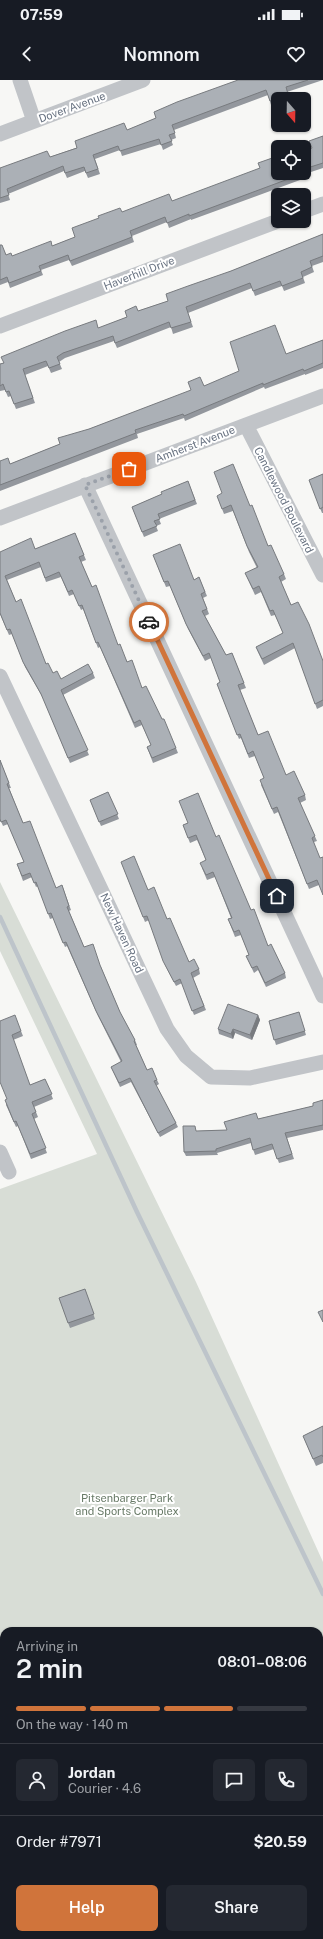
<!DOCTYPE html>
<html lang="en">
<head>
<meta charset="utf-8">
<style>
	:root { --surface:#171b24; --page:#242831; --text:#f1f3f6; --muted:#9ea1a6; --line:#363941; --accent:#d0743b }
	body { margin:0; font-family:"Public Sans",sans-serif; background:var(--page); color:var(--text); height:100vh; display:flex; flex-direction:column; font-size:15px; white-space:nowrap }
	* { box-sizing:border-box; margin:0 }
	p { font-size:13px; color:var(--muted) }
	.icon { flex:none; width:22px; height:22px; fill:none; stroke:currentColor; stroke-width:2; stroke-linecap:round; stroke-linejoin:round }
	.map { position:relative; flex:1; overflow:hidden }
	.drawer { position:absolute; left:0px; top:1547px; width:323px; height:312px; display:flex; flex-direction:column; background:var(--surface); border-radius:12px 12px 0 0; box-shadow:0 1px 3px #0004 }
	.drawer>* { flex:none }
	.needle { width:26px; rotate:160deg }
	.controls { position:absolute; left:271px; top:12px; display:grid; gap:8px }
	.controls a { display:grid; place-items:center; width:40px; height:40px; border-radius:6px; background:var(--surface); box-shadow:0 1px 3px #0004; font-size:20px }
	.pin { position:absolute; display:grid; place-items:center; width:34px; height:34px; color:#fff; margin:-17px; border-radius:8px; box-shadow:0 2px 6px #0006 }
	.courier { position:absolute; display:grid; place-items:center; width:40px; height:40px; margin:-20px; border:3px solid #d0743b; border-radius:50%; background:#fff; color:#222; box-shadow:0 1px 5px #0007 }
	.headline em { font-style:normal; font-weight:600 }
	.headline div { display:flex; flex-direction:column-reverse }
	.headline { display:flex; align-items:center; justify-content:space-between; height:68px; padding:0 16px }
	h1 { font-size:26px; font-weight:600; line-height:30px }
	.bar { display:grid; grid-template-columns:repeat(4,1fr); gap:6px 4px; align-content:center; height:48px; padding:0 16px }
	.bar i { height:5px; border-radius:3px; background:var(--line) }
	.bar .current { background:var(--accent) }
	.bar p { grid-column:span 4 }
	.line { display:flex; align-items:center; gap:10px; padding:0 16px; border-top:1px solid var(--line) }
	.line div { flex:1 }
	.round { display:grid; place-items:center; flex:none; width:42px; height:42px; border-radius:6px; background:var(--page) }
	.cta { display:flex; gap:8px; margin-top:auto; padding:8px 16px }
	.cta a { flex:1; height:46px; border-radius:6px; background:var(--accent); color:#fff; font-size:16px; font-weight:600; line-height:46px; text-align:center }
	.cta a+a { background:var(--page); color:var(--text) }
	.status { display:flex; justify-content:space-between; align-items:center; height:28px; padding:0 20px; background:var(--surface); direction:ltr }
	.status svg { height:11px; fill:currentColor }
	header { display:flex; justify-content:space-between; align-items:center; height:52px; padding:0 16px; background:var(--surface); font-size:18px; font-weight:600 }
	.map>svg:first-child { display:block }
	.green { fill:#d8ddd6 }
	.lines { fill:none; stroke-linecap:round; stroke-linejoin:round }
	.stream { stroke:#bdc4ca; stroke-width:4.5 }
	.minor { stroke:#c1c4c8; stroke-width:15 }
	.tertiary { stroke:#c1c4c8; stroke-width:18 }
	.wall { fill:#93979d }
	.shaded-wall { fill:#787b7f }
	.building { fill:#abb0b6; stroke:#787b7f }
	.done { stroke:#9ba1aa; stroke-width:4; stroke-dasharray:0 7.2 }
	.route { stroke:#d0743b; stroke-width:5 }
	.labels { text-anchor:middle; stroke-width:4; stroke-linejoin:round; paint-order:stroke }
	.street-label { font-size:11px; fill:#697382; stroke:#fff }
	.park-label { font-size:11px; fill:#687a67; stroke:#fff }
</style>
</head>
<body>
<div class="status"><b>07:59</b><svg viewBox="0 0 49 12"><path d="M0 12V9h3v3zM5 12V6h3v6zM10 12V3h3v9zM15 12V0h3v12zM26 1h20v11H26zM47 4h2v5h-2z"/></svg></div>
<header><svg class="icon" aria-label="back" viewBox="0 0 24 24"><path d="M15 5l-7 7 7 7"/></svg>Nomnom<svg class="icon" aria-label="heart" viewBox="0 0 24 24"><path d="M12 20l-8-8c-3-5 5-10 8-4 3-6 11-1 8 4z"/></svg></header>
<div class="map">
<svg width="323" height="1859" viewBox="0 0 323 1859">
	<rect width="100%" height="100%" fill="#f7f7f5"/>
	<path class="green" d="M0,802L196,1202L323,1482V1660L319,1663V1551H4V1855H115L110,1859H0V1109L97,1074L0,871Z"/>
	<g class="lines">
		<path class="stream" d="M0,837L137,1132L323,1514"/>
		<path class="minor" d="M20,0L34,41
			M0,54L143,0
			M304,131L323,124
			M0,246L278,141
			M246,345L323,495
			M85,405L323,916
			M0,438L323,316
			M0,596L167,949L186,976L211,997L250,998L323,982
			M0,1072L9,1092"/>
		<path class="tertiary" d="M319,1663L323,1660
			M110,1859L115,1855"/>
	</g>
	<path class="wall" d="M238,0H323L287,12L290,19H278V23L271,25L268,15L174,50L176,58L171,60L173,65L163,70L161,64L122,76L120,70L95,79L100,94L88,98L85,91L67,98L64,91L8,114L10,120L0,123V88L50,77L127,50L156,38Z
		M323,56V88L299,96L300,100L191,140V139L169,148L167,142L132,156L134,162L72,186L69,180L41,190L43,195L10,208L8,202L0,205V165L6,175L12,176L52,166L75,157L122,132L172,121L278,93H304V71L312,68Z
		M323,154V182L312,186L314,192L303,197L305,203L284,211L282,206L255,216L252,208L188,233L193,247L173,254L171,247L117,268L114,261L65,278L59,282L62,289L51,293L48,286L25,295L35,323L16,329L11,316L8,317L5,310L0,311V284L99,248L127,237L138,231L168,221L231,191Z
		M323,260V288L305,295V294L265,309L264,307L185,341L184,338L137,354L138,358L0,411V381L10,384L60,364L89,349L204,306Z
		M323,394V433H322L309,400Z
		M188,401L197,424L159,439L161,444L156,446L158,451L144,457L132,427L162,414Z
		M217,416L250,426L268,466L284,494L286,499L281,502L291,525L323,581V626L317,629L295,568L264,585L258,572L256,567L283,553L275,535L271,536L261,512L255,515L245,493L257,488L249,472L233,431L224,434Z
		M75,453L86,480L81,482L118,565L142,608L162,639L176,668L178,673L153,683L147,667L151,665L142,645L135,648L100,567L98,568L83,529L81,530L74,514L69,516L61,497L46,502L41,487L7,500L16,522L46,584L53,593L61,599L93,593L95,598L63,615L89,675L70,683L43,618L25,587L12,554L9,555L0,534V472L35,469Z
		M153,475L194,500L199,497L207,516L203,518L209,534L205,536L226,575L232,573L246,608L240,610L258,655L286,695L305,715L306,720L300,723L317,761L314,762L319,805L309,809L278,732L274,734L261,705L264,698L255,676L249,678L241,658L239,659L217,604L220,602L211,578L205,581L188,549L170,506L166,507Z
		M0,680L11,708H9L23,743L56,808L62,805L71,830L69,831L84,867L101,887L120,932L135,960L137,965H136L147,990L157,1000L159,1004L156,1006L176,1043L178,1047L160,1057L131,1002L120,1007L111,987L121,982L98,936L67,866L65,867L53,838L50,839L38,806L36,807L32,797L23,801L17,784L24,782L8,744L3,746L0,739Z
		M108,712L119,739L101,746L90,720Z
		M188,743L216,757L251,830L268,866L285,893L286,898L266,907L258,890L254,893L246,876L249,875L241,855L235,857L228,839L231,838L215,797L207,800L202,788L206,780L197,760L190,763L183,745Z
		M121,782L148,810L167,839L189,882L199,889L200,894L193,898L206,930L194,935L182,903L176,906L165,885L149,840L145,842Z
		M299,932L306,955L276,965L269,941Z
		M258,935L260,940L252,960L235,953L233,959L219,954L218,949Z
		M0,941L21,951L23,956L13,960L30,1005L45,999L53,1019L34,1027L38,1037L34,1039L47,1073L31,1079L18,1046L16,1047L6,1025L7,1019Z
		M323,1020V1050L287,1058L294,1079L279,1083L274,1069L255,1075L251,1063L217,1073L218,1075L186,1076L184,1072L197,1051L227,1050L258,1039L313,1026Z
		M85,1209L95,1239L70,1248L59,1218Z
		M323,1346V1383L316,1386L303,1356Z"/>
	<path class="shaded-wall" d="M258,935L260,940L252,960L250,955Z
		M233,949L235,953L233,959L231,954Z
		M323,1737V1742L319,1745V1740Z
		M212,1855H219L214,1859H208Z"/>
	<path class="building" d="M238,0H308L286,7L288,14L270,21L266,10L172,45L175,53L169,55L172,61L161,65L159,59L120,71L118,66L93,75L98,89L86,93L84,87L65,93L63,86L7,109L9,115L0,118V88L47,71L50,77L77,68L75,61L124,43L127,50L156,38L154,32L177,22Z
		M323,56V83L304,89V71L312,68L309,61Z
		M278,76V93H298L299,95L189,136V134L167,143L165,137L130,151L132,157L70,181L68,175L39,186L41,191L9,203L7,197L0,200V165H2L6,175L11,173L12,176L51,161L52,166L75,157L72,148L99,138L98,136L120,128L122,132L169,114L172,121L260,88L258,83Z
		M323,154V176L310,181L312,187L301,192L303,198L282,206L280,201L253,211L250,203L186,227L191,242L171,248L169,242L115,263L113,256L63,273L57,277L60,284L49,288L46,281L23,289L33,318L14,324L9,311L6,312L3,304L0,306V284L4,283L1,277L65,251L96,240L98,248L127,237L125,231L136,226L138,231L168,221L166,214L188,206L231,191Z
		M275,245L286,274L323,260V283L304,291L303,289L263,305V303L184,336L183,334L135,350L136,353L0,405V381L8,378L10,384L60,364L58,358L89,349L191,310L188,302L200,297L204,306L239,291L230,262Z
		M233,384L250,426L252,425L268,466L271,465L284,494L279,497L291,525L298,522L309,544L323,581V620L315,624L293,563L262,579L256,567L283,553L273,530L270,531L259,506L253,509L245,493L258,487L247,466L231,425L222,429L217,416L222,413L214,392Z
		M323,394V427L320,429L309,400Z
		M188,401L195,420L158,434L160,439L154,441L157,446L142,452L132,427L162,414L161,412Z
		M75,453L84,475L79,477L92,507L96,505L118,565L120,564L127,582L132,580L142,608L146,606L162,639H164L176,668L152,678L147,667L151,665L140,640L134,643L98,562L96,563L82,525L79,526L72,510L68,512L59,492L45,498L39,482L5,496L16,522L21,519L46,584L48,583L53,593L57,591L61,599L88,584L93,593L61,610L88,670L68,678L41,614L23,582L10,549L7,550L0,533V472L31,458L35,469Z
		M180,464L194,500L199,497L205,512L201,514L207,529L202,531L226,575L232,573L244,603L238,605L258,655L268,651L286,695L294,691L305,715L298,718L315,756L312,758L320,778L323,777V815L317,800L307,804L277,727L272,729L260,700L264,698L253,671L248,674L240,654L237,655L217,604L220,602L209,573L203,576L186,544L168,501L164,502L153,475Z
		M0,680L9,703L7,704L23,743L30,741L56,808L62,805L69,826L67,827L84,867L93,864L100,885L120,932L135,960L134,961L147,990L152,988L157,1000L154,1001L176,1043L158,1053L130,998L119,1003L111,987L122,981L96,931L66,862L63,863L51,833L48,834L36,802L34,803L30,793L22,796L17,784L24,782L6,740L1,742L0,739Z
		M108,712L118,734L99,742L90,720Z
		M198,713L216,757L219,755L251,830L254,829L268,866L271,864L285,893L265,903L257,886L252,888L246,876L249,875L239,850L234,852L228,839L232,838L213,792L206,795L200,783L206,780L196,755L188,758L183,745L188,743L179,721Z
		M134,776L148,810L154,807L167,839L170,838L189,882L194,879L199,889L191,893L204,926L192,931L180,899L174,902L163,881L147,836L143,837L121,782Z
		M228,924L258,935L250,955L233,949L231,954L218,949Z
		M299,932L305,951L274,960L269,941Z
		M15,935L21,951L12,955L30,1005L45,999L52,1014L32,1022L36,1032L32,1034L46,1068L30,1074L16,1041L14,1042L5,1020L7,1019L0,1002V941Z
		M323,1020V1045L285,1053L292,1074L277,1079L272,1064L253,1070L250,1058L216,1069V1071L184,1072L183,1046H195L196,1051L227,1050L224,1042L256,1033L258,1039L313,1026V1023Z
		M85,1209L94,1234L68,1243L59,1218Z
		M323,1230V1242L318,1232Z
		M323,1346V1377L322,1375L313,1379L303,1356Z
		M323,1727V1737L319,1740V1729Z
		M182,1855H212L208,1859H178Z"/>
	<g class="lines">
		<path class="done" d="M129,389L85,405L149,542"/>
		<path class="route" d="M149,542L277,816"/>
	</g>
	<g class="labels">
		<g class="street-label">
			<text transform="translate(72 27) rotate(-20)" y="4">Dover Avenue</text>
			<text transform="translate(139 193) rotate(-21)" y="4">Haverhill Drive</text>
			<text transform="translate(195 364) rotate(-21)" y="4">Amherst Avenue</text>
			<text transform="translate(284 420) rotate(63)" y="4">Candlewood Boulevard</text>
			<text transform="translate(122 853) rotate(65)" y="4">New Haven Road</text>
		</g>
		<g class="park-label">
			<text x="127" y="1422">Pitsenbarger Park<tspan x="127" dy="13">and Sports Complex</tspan></text>
		</g>
	</g>
</svg>
<div class="controls">
<a><svg class="needle" viewBox="-14 -14 28 28"><path d="M0-13l5 13h-10z" fill="#e53935"/><path d="M0 13l5-13h-10z" fill="#9ea1a6"/></svg></a>
<a><svg class="icon" aria-label="locate" viewBox="0 0 24 24"><circle cx="12" cy="12" r="6"/><path d="M12 2v4M12 18v4M2 12h4M18 12h4"/></svg></a>
<a><svg class="icon" aria-label="layers" viewBox="0 0 24 24"><path d="M12 4l9 5-9 5-9-5zM3 14l9 5 9-5"/></svg></a>
</div>
<div class="pin" style="left:129px;top:389px;background:#ea580c"><svg class="icon" aria-label="bag" viewBox="0 0 24 24"><path d="M5 8h14l-1 12H6zM9 8a3 3 0 0 1 6 0"/></svg></div>
<div class="pin" style="left:277px;top:816px;background:#1f2937"><svg class="icon" aria-label="home" viewBox="0 0 24 24"><path d="M3 11l9-7 9 7M6 9v11h12V9"/></svg></div>
<div class="courier" style="left:149px;top:542px"><svg class="icon" aria-label="car" viewBox="0 0 24 24"><path d="M5 17H2v-5l4-1 3-4h7l3 4 3 1v5h-3M9 17h6M6 11h13"/><circle cx="7" cy="17" r="2"/><circle cx="17" cy="17" r="2"/></svg></div>
<section class="drawer">
<div class="headline"><div><h1>2 min</h1><p>Arriving in</p></div><em>08:01–08:06</em></div>
<div class="bar"><i class="current"></i><i class="current"></i><i class="current"></i><i></i><p>On the way · 140 m</p></div>
<div class="line" style="height:72px"><a class="round"><svg class="icon" aria-label="person" viewBox="0 0 24 24"><circle cx="12" cy="8" r="4"/><path d="M4 21q1-7 8-7t8 7"/></svg></a><div><b>Jordan</b><p>Courier · 4.6</p></div><a class="round"><svg class="icon" aria-label="chat" viewBox="0 0 24 24"><path d="M4 5h16v11H9l-5 4z"/></svg></a><a class="round"><svg class="icon" aria-label="phone" viewBox="0 0 24 24"><path d="M5 4h4l2 5-3 2q2 4 5 5l2-3 5 2v4C11 20 4 13 5 4z"/></svg></a></div>
<div class="line" style="height:52px"><div>Order #7971</div><b>$20.59</b></div>
<div class="cta"><a>Help</a><a>Share</a></div>
</section>
</div>
</body>
</html>
